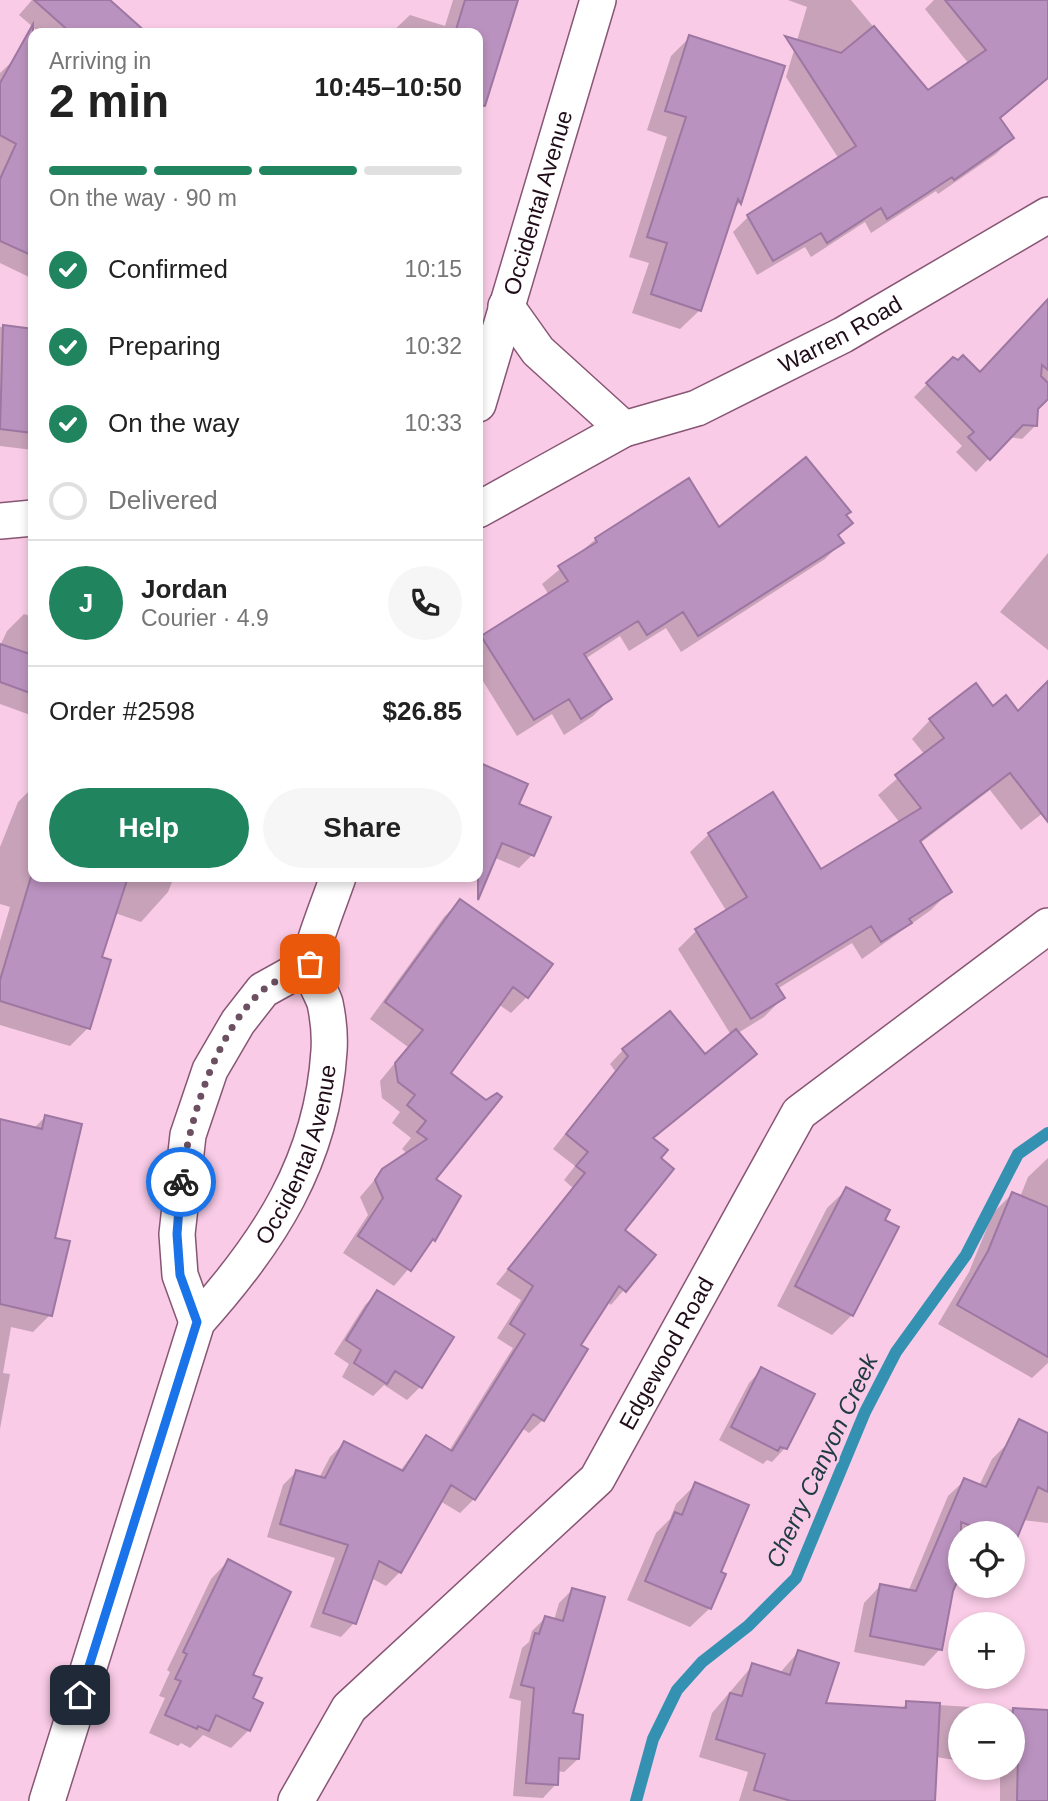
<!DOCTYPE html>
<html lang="en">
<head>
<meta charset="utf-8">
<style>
	:root { --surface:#fff; --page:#f6f6f6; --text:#222; --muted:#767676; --line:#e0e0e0; --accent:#20845e }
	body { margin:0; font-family:Helvetica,sans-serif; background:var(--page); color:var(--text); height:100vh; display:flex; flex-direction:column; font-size:26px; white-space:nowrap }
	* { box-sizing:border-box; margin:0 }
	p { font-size:23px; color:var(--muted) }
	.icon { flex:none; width:38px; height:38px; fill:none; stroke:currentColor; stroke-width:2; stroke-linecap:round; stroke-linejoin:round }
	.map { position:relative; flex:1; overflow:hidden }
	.side { position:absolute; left:28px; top:28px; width:455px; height:854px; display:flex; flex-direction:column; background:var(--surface); border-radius:14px; box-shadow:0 4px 10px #0003 }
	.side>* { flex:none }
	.fabs { position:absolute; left:948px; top:1521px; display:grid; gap:14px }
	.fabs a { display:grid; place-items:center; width:77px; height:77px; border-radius:50%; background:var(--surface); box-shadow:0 4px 10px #0003; font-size:35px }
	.pin { position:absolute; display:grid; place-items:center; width:60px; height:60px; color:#fff; margin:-30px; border-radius:14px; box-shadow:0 4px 10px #0006 }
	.courier { position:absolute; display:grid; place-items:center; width:70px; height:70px; margin:-35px; border:5px solid #1a73e8; border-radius:50%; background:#fff; color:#222; box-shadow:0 2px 9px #0007 }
	.headline em { font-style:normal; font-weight:700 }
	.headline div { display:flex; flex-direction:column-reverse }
	.headline { display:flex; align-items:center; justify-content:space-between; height:119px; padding:0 21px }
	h1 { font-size:46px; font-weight:700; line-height:52px }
	.bar { display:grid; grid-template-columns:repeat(4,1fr); gap:10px 7px; align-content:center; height:84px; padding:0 21px }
	.bar i { height:9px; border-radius:5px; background:var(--line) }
	.bar .on { background:var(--accent) }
	.bar p { grid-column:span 4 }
	.line { display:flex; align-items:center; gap:18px; padding:0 21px; border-top:2px solid var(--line) }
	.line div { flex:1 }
	.round { display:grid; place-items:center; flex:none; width:74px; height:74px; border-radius:37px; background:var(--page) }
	ol { padding:0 21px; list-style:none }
	li { display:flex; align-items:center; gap:21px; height:77px }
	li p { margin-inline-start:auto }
	li .icon { padding:7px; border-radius:50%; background:var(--accent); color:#fff; stroke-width:4 }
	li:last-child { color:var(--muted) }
	li i { width:38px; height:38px; border:4px solid var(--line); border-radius:50% }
	.cta { display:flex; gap:14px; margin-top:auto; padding:14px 21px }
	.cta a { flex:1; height:80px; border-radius:42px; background:var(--accent); color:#fff; font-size:28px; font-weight:700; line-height:80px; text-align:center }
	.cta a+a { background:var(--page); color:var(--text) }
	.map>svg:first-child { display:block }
	.shadow { fill:#0003 }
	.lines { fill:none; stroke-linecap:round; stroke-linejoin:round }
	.stream { stroke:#3491b2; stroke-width:12 }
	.building { fill:#ba92bf; stroke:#9d77a2; stroke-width:2 }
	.street-casing { stroke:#885674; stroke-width:38 }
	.street { stroke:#fff; stroke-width:35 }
	.done { stroke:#6c5061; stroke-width:7; stroke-dasharray:0 12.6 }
	.route { stroke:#1a73e8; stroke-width:9 }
	.labels { text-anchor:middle; stroke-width:5; stroke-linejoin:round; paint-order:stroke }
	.street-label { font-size:23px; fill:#200d19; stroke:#f9cbe6 }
	.water-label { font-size:24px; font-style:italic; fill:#1e3a44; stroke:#f9cbe6 }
</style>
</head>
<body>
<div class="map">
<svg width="1048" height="1801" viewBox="0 0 1048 1801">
	<rect width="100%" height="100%" fill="#f9cbe6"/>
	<path class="shadow" d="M32,0H109L139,29L135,33H40L19,15Z
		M453,0H516L485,99L478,107V33H391L410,15L445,26Z
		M788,0H851L928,92L969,64L925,9L934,0H1016L1048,15V79L999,119L1012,138L996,154L938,194L936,191L871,233L865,222L811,257L805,247L757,275L733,232L748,217L839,159L786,77L807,7Z
		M690,37L783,67L739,203L733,210L700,310L680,329L632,313L649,263L629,257L667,137L647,130L671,56Z
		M16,58L33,68V272L29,277L0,263V73Z
		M1048,301V397L1036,408L1035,426L1022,439L1009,437L976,472L956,452L962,446L914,397L927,384L980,374Z
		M0,327L33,330V450L0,446Z
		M845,516L850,523L837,536L842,542L825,559L681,652L666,628L629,651L620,636L585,659L610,699L593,716L564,735L552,714L517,736L478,673V642L549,595L542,584L596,539L719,530Z
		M1048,553V650L1000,612Z
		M24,614L33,617V716L0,704V646L7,631Z
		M1048,683V809L1021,830L990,790L919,844L949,892L931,910L862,959L852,943L777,989L783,998L764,1017L738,1033L755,1054L652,1140L659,1158L623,1230L654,1255L611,1305L607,1301L578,1345L543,1420L529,1433L522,1428L474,1499L460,1513L440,1501L400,1572L386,1586L371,1578L354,1623L341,1637L310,1627L335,1558L267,1537L283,1485L296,1472L319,1478L330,1457L344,1443L400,1471L426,1437L449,1451L513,1348L497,1338L521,1300L496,1284L573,1188L564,1180L575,1166L553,1149L615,1071L610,1064L623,1050L705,1056L731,1035L678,949L696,931L727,912L690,852L709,834L820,872L900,823L878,795L925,755L912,739L930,720L992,708L1018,714Z
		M478,764L525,785L517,805L532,855L519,868L491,856L484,863L478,860Z
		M33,787V877H174L168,892L141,922L115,913L100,959L88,1028L70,1046L0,1025V941L10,907L0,904V847L18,802Z
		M460,901L527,997L511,1013L498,1004L448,1073L434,1180L459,1196L433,1240L394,1286L343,1253L368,1215L360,1197L383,1170L408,1154L402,1149L411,1138L392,1123L400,1112L382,1098L380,1081L408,1047L370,1019L444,917Z
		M45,1117L53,1239L50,1315L33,1332L11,1327L3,1373L10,1374L0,1429V1121L33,1129Z
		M1048,1158V1363L1032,1378L938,1324L969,1272L993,1213L1012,1194L1020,1197L1028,1177Z
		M847,1189L852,1315L832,1335L777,1306L827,1208Z
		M378,1292L420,1387L407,1400L384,1385L373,1396L342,1377L349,1364L334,1354L365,1305Z
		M762,1369L785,1448L772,1462L767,1460L763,1464L719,1440L749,1383Z
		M1009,1442H1048V1523L1022,1520L1013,1542V1533H961L940,1649L924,1666L854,1652L864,1603L880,1586L908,1592L948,1496L965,1480L979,1486L992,1459Z
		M696,1484L719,1573L710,1608L690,1627L627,1600L656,1533L670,1519L676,1504Z
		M228,1561L251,1676L249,1730L231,1748L203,1735L190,1748L181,1743L178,1746L149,1733L165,1698L159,1696L170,1672L167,1670L211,1579Z
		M572,1590L571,1714L578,1759L564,1772L557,1771L556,1784L543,1798L513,1796L521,1701L509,1698L522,1648L529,1642L532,1631L545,1618L554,1620L559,1603Z
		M798,1652L824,1704L901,1709L907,1703L1048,1712V1801H1000V1768H995H1013V1715H961V1761L936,1757L933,1801H739L748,1772L699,1757L712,1713L753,1665L779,1674Z"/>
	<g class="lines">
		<path class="stream" d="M636,1801L653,1739L677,1690L702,1662L748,1626L796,1578L865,1412L896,1352L966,1255L1018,1154L1048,1133"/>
	</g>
	<path class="building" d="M34,0H110L147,33H71Z
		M465,0H518L485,106L478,105V33H455Z
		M945,0H1048V78L1000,118L1014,138L954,180L952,177L887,219L881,208L827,243L821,233L773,261L747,215L856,146L785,36L841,53L874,26L928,90L986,50Z
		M33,24V256L0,241V179L16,144L0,135V83Z
		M689,35L785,66L741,204L738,199L701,311L651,294L667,243L647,237L686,117L665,111Z
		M1048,299V370L1042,365L1041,376L1048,383V399L1038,409L1037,426L1023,425L990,460L968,437L974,432L926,383L953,357L958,360L963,355L980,372Z
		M3,325L33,329V433L0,429Z
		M806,457L851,512L846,515L853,523L838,535L844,543L698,636L683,612L647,635L638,621L584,654L612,699L581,719L569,699L534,720L481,636L568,581L558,566L597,542L595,538L689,478L719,527Z
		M0,644L33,655V694L0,682Z
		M1048,681V822L1010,773L920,841L952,892L909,919L912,923L881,942L871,926L776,984L785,998L751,1019L695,929L747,897L708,833L773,792L821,869L921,808L895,775L944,738L929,719L976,683L993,706L1006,695L1018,711Z
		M478,762L528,784L519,804L551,817L534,856L502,843L478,900Z
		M31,877H128L102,957L111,960L90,1029L0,1001V980Z
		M460,899L553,964L528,998L513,987L451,1073L486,1100L497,1093L502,1097L436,1179L461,1196L435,1241L433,1239L411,1271L358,1236L383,1198L375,1180L382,1169L427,1139L417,1132L426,1121L407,1105L415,1095L398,1082L395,1063L423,1030L385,1002Z
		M670,1011L705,1054L736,1029L757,1054L653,1138L668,1150L661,1158L674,1169L625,1230L656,1255L626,1292L619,1286L581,1345L588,1349L544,1421L533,1414L475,1500L451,1485L401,1573L379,1561L356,1624L323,1613L348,1545L280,1524L296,1470L325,1478L344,1441L403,1471L426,1435L452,1451L525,1334L510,1324L533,1286L508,1269L585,1173L576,1166L588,1152L566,1134L628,1056L622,1049Z
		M45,1115L82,1124L55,1238L70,1241L52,1316L0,1304V1119L42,1129Z
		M846,1187L890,1210L885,1220L899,1227L853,1316L795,1286Z
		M1012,1192L1048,1207V1357L957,1305L988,1251Z
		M377,1290L454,1337L422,1388L395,1371L387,1384L354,1363L361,1350L346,1340Z
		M761,1367L815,1394L787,1449L780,1447L778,1451L731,1427Z
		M1019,1419L1048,1433V1492L1038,1487L1015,1543L1013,1533H990L961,1522V1573L953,1591L942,1650L870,1636L880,1584L916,1591L964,1478L986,1487Z
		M695,1482L749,1505L721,1572L726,1574L711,1609L645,1581L675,1512L682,1515Z
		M228,1559L291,1592L253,1675L262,1678L253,1698L263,1703L250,1731L216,1715L209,1731L198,1726L197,1729L165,1715L181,1681L175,1679L187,1654L183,1652Z
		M572,1588L605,1597L573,1713L583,1715L579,1759L559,1758L558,1785L526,1783L534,1688L521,1685L535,1633L539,1634L545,1616L563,1621Z
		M798,1650L839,1663L826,1703L906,1708V1701L940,1703L935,1801H791L754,1790L765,1754L716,1739L730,1693L742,1696L752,1663L790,1675Z
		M1013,1708L1048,1710V1801H1017L1018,1751L1013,1750Z"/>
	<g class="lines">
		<defs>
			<g id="street">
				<path d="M506,306L538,351L624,429"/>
				<path id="s1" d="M478,404L598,0"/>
				<path id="s2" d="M478,510L624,429L697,408L843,335L1048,215"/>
				<path d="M0,521L33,518"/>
				<path d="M197,1322L180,1275L177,1234L188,1135L210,1070L238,1022L263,990L310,964"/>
				<path id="s3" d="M47,1801L197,1322C269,1242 322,1161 329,1051C330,1036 328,1017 325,1003C321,991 310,975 310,963C311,947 332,895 338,877"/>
				<path id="s4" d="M296,1801L349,1708L597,1479L799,1113L1048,926"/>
			</g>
		</defs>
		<use href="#street" class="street-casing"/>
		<use href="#street" class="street"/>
	</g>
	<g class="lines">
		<path class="done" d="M181,1182C189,1121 215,1032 263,990C276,979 296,972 310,964"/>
		<path class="route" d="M80,1695L197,1322L180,1275L177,1234L181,1182"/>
	</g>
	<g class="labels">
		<g class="street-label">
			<text dy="8" stroke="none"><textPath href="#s1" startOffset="210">Occidental Avenue</textPath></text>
			<text dy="8" stroke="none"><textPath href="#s2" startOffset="404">Warren Road</textPath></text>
			<text dy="8" stroke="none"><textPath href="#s3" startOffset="700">Occidental Avenue</textPath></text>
			<text dy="8" stroke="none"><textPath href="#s4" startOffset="588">Edgewood Road</textPath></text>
		</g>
		<g class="water-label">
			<text transform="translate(822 1461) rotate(-65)" y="8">Cherry Canyon Creek</text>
		</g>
	</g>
</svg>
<div class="fabs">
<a><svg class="icon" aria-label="locate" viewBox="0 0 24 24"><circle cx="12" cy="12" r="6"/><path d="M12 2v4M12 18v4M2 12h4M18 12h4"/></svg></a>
<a>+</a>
<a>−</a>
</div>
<div class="pin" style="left:310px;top:964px;background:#ea580c"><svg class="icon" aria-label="bag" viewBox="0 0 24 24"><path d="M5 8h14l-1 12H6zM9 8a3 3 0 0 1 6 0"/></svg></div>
<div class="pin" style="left:80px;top:1695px;background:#1f2937"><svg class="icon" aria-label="home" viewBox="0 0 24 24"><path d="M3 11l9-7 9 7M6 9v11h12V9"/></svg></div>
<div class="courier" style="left:181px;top:1182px"><svg class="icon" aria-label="bike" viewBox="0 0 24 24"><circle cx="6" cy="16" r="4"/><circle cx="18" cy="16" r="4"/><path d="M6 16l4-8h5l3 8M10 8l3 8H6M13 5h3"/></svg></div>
<section class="side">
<div class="headline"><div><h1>2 min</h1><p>Arriving in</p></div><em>10:45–10:50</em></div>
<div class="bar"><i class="on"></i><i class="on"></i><i class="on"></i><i></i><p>On the way · 90 m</p></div>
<ol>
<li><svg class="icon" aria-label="check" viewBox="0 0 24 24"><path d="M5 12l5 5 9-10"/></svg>Confirmed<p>10:15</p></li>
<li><svg class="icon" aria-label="check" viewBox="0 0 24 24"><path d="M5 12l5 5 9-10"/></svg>Preparing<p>10:32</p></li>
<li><svg class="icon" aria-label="check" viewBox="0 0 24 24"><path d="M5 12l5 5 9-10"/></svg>On the way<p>10:33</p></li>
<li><i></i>Delivered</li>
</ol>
<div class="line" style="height:126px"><b class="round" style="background:var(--accent);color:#fff">J</b><div><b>Jordan</b><p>Courier · 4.9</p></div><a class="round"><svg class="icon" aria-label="phone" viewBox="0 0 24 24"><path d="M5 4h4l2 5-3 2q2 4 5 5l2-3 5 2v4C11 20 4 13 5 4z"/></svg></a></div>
<div class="line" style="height:91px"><div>Order #2598</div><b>$26.85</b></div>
<div class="cta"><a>Help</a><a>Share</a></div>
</section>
</div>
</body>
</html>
